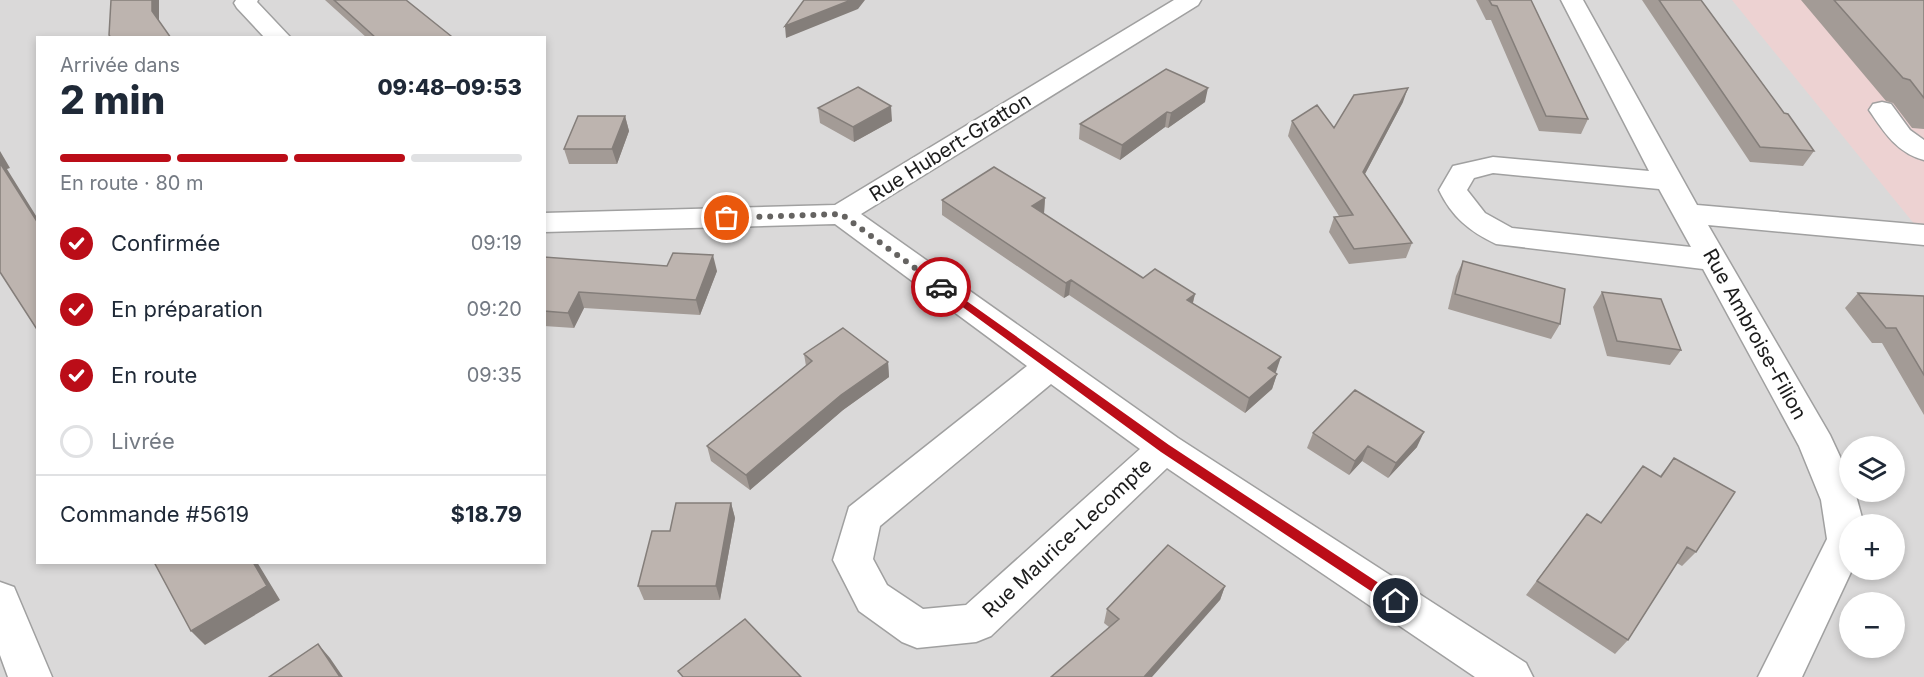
<!DOCTYPE html>
<html lang="fr">
<head>
<meta charset="utf-8">
<style>
	:root { --surface:#fff; --page:#f6f6f7; --text:#1f2937; --muted:#747a83; --line:#e0e1e3; --accent:#bb0d18 }
	body { margin:0; font-family:Inter,sans-serif; background:var(--page); color:var(--text); height:100vh; display:flex; flex-direction:column; font-size:22px; white-space:nowrap }
	* { box-sizing:border-box; margin:0 }
	p { font-size:20px; color:var(--muted) }
	.icon { flex:none; width:33px; height:33px; fill:none; stroke:currentColor; stroke-width:2; stroke-linecap:round; stroke-linejoin:round }
	.map { position:relative; flex:1; overflow:hidden }
	.details { position:absolute; left:36px; top:36px; width:510px; height:528px; display:flex; flex-direction:column; background:var(--surface); border-radius:0px; box-shadow:0 3px 9px #0003 }
	.details>* { flex:none }
	.buttons { position:absolute; left:1839px; top:436px; display:grid; gap:12px }
	.buttons a { display:grid; place-items:center; width:66px; height:66px; border-radius:50%; background:var(--surface); box-shadow:0 3px 9px #0003; font-size:30px }
	.pin { position:absolute; display:grid; place-items:center; width:51px; height:51px; color:#fff; margin:-26px; border:3px solid #fff; border-radius:50%; box-shadow:0 2px 6px #0007 }
	.courier { position:absolute; display:grid; place-items:center; width:60px; height:60px; margin:-30px; border:4px solid #bb0d18; border-radius:50%; background:#fff; color:#222; box-shadow:0 2px 8px #0007 }
	.headline em { font-style:normal; font-weight:800 }
	.headline div { display:flex; flex-direction:column-reverse }
	.headline { display:flex; align-items:center; justify-content:space-between; height:102px; padding:0 24px }
	h1 { font-size:39px; font-weight:800; line-height:45px }
	.bar { display:grid; grid-template-columns:repeat(4,1fr); gap:9px 6px; align-content:center; height:72px; padding:0 24px }
	.bar i { height:8px; border-radius:4px; background:var(--line) }
	.bar .current { background:var(--accent) }
	.bar p { grid-column:span 4 }
	.line { display:flex; align-items:center; gap:15px; padding:0 24px; border-top:2px solid var(--line) }
	.line div { flex:1 }
	ol { padding:0 24px; list-style:none }
	li { display:flex; align-items:center; gap:18px; height:66px }
	li p { margin-inline-start:auto }
	li .icon { padding:6px; border-radius:50%; background:var(--accent); color:#fff; stroke-width:4 }
	li:last-child { color:var(--muted) }
	li i { width:33px; height:33px; border:3px solid var(--line); border-radius:50% }
	.map>svg:first-child { display:block }
	.residential { fill:#dad9d9; fill-rule:evenodd }
	.commercial { fill:#edd2d2 }
	.lines { fill:none; stroke-linecap:round; stroke-linejoin:round }
	.minor-casing { stroke:#a0a0a0; stroke-width:3 }
	.minor { fill:#fff; fill-rule:evenodd }
	.wall { fill:#a39b96 }
	.shaded-wall { fill:#847e7a }
	.building { fill:#bdb4af; stroke:#847e7a; stroke-width:1.5 }
	.route { fill:#bb0d18 }
	.done { stroke:#656361; stroke-width:6; stroke-dasharray:0 10.8 }
	.labels { text-anchor:middle; stroke-width:6; stroke-linejoin:round; paint-order:stroke }
	.street-label { font-size:20px; fill:#1c1c1c; stroke:#fff }
</style>
</head>
<body>
<div class="map">
<svg width="1924" height="677" viewBox="0 0 1924 677">
	<rect width="100%" height="100%" fill="#ede8e2"/>
	<path class="residential" d="M0,0H1734L1924,228V677H0ZM38,38H544V562H38ZM1850,447H1894V492H1850ZM1850,525H1894V570H1850ZM1850,603H1894V648H1850Z"/>
	<path class="commercial" d="M1732,0H1924V236Z"/>
	<g class="lines">
		<defs>
			<path id="minor" d="M236,0H258L257,2L291,38H265L237,8L234,3Z
				M1174,0H1201L1198,5L861,214L1178,438L1526,663L1533,677H1475L1167,468L991,636L976,642L917,648L902,642L859,611L833,560L849,507L1027,366L835,224L544,232V213L835,205ZM1051,384L1140,449L966,605L923,609L887,585L873,559L880,526Z
				M1561,0H1583L1697,205L1924,225V245L1708,225L1830,435L1850,478V492H1855L1864,525H1850V570H1852L1802,677H1758L1827,539L1821,500L1799,446L1703,269L1496,244C1469,231 1452,217 1439,190L1453,166L1493,157L1649,171ZM1493,173L1659,189L1691,247L1512,228L1485,213L1467,190L1474,178Z
				M1882,102L1891,104L1910,130L1924,140V160C1897,153 1884,132 1869,110L1873,104Z
				M0,582L14,587L52,677H8L0,655Z"/>
		</defs>
		<use href="#minor" class="minor-casing"/>
		<use href="#minor" class="minor"/>
	</g>
	<path class="wall" d="M325,0H406L451,36V38H367Z
		M1476,0H1531L1588,119L1581,134L1539,131L1491,20H1486Z
		M1642,0H1701L1784,113L1814,151L1803,166L1750,162Z
		M1801,0H1924V129L1912,128L1893,103L1886,101Z
		M1205,102L1168,128L1165,127L1120,160L1079,139L1080,124Z
		M1403,102L1365,174L1412,243L1406,258L1349,264L1329,232L1334,217L1339,216L1288,136L1292,121L1334,128Z
		M818,108L892,121L854,142L820,123Z
		M625,116L629,131L617,164H569L564,149Z
		M1045,198L1044,213L1043,214L1143,278L1195,294L1193,303L1277,374L1272,389L1245,413L1069,295L1064,298L942,215V200Z
		M544,257L717,271L700,315L584,308L574,328L544,326Z
		M1463,261L1560,324L1551,339L1448,309L1456,276Z
		M1602,292L1681,350L1670,365L1607,356L1593,307Z
		M1858,293L1924,296V415L1882,343H1872L1845,308Z
		M804,354L888,362L889,377L843,410L750,490L711,461L707,446L806,366Z
		M1313,433L1417,447L1388,478L1362,461L1349,475L1307,448Z
		M1674,458L1696,552L1682,566L1677,563L1628,640L1615,654L1526,595L1587,514L1601,523L1660,476Z
		M731,503L735,518L720,600H644L638,586Z
		M1225,586L1220,600L1109,627L1104,623L1107,609Z"/>
	<path class="shaded-wall" d="M152,0H159V23L152,11Z
		M851,0H865L858,9L786,38L785,26Z
		M1208,88L1205,102L1168,128L1171,113Z
		M1408,88L1403,102L1358,187L1363,172Z
		M891,106L892,121L854,142L853,127Z
		M1167,112L1165,127L1120,160L1122,145Z
		M625,116L629,131L617,164L612,149Z
		M0,151L10,168L7,169L38,219V223L0,163Z
		M1045,198L1044,213L1031,222L1032,206Z
		M713,255L717,271L700,315L696,300Z
		M1071,280L1069,295L1064,298L1066,283Z
		M579,292L584,308L574,328L568,313Z
		M1195,294L1191,309L1187,300Z
		M1281,357L1276,372L1263,384L1268,368Z
		M888,362L889,377L843,410L750,490L746,475L841,395Z
		M1277,374L1272,389L1245,413L1249,398Z
		M1424,432L1417,447L1388,478L1396,463Z
		M1368,446L1362,461L1349,475L1355,461Z
		M731,503L735,518L720,600L716,586Z
		M253,562H257L280,600L205,645L191,631Z
		M1225,586L1220,600L1152,677H1144Z
		M318,644L330,658L343,677H340Z"/>
	<path class="building" d="M111,0H152V11L171,38H111L109,35Z
		M334,0H406L451,36L447,38H376Z
		M804,0H851L785,26Z
		M1489,0H1531L1588,119L1546,116L1497,6L1492,5Z
		M1659,0H1701L1784,113L1788,114L1814,151L1760,147Z
		M1834,0H1924V98L1910,80L1903,78Z
		M1166,69L1208,88L1171,113L1167,112L1122,145L1080,124Z
		M858,87L891,106L853,127L818,108Z
		M1408,88L1363,172L1412,243L1354,249L1334,217L1353,215L1292,121L1317,105L1334,128L1354,95Z
		M578,116H625L612,149H564Z
		M0,163L38,223V331L0,272Z
		M994,167L1045,198L1032,206L1143,278L1155,269L1195,294L1187,300L1281,357L1268,368L1277,374L1249,398L1071,280L1066,283L942,200Z
		M673,253L713,255L696,300L579,292L568,313L544,311V257L667,266Z
		M1463,261L1565,289L1560,324L1455,294Z
		M1602,292L1661,299L1681,350L1617,341Z
		M1858,293L1924,296V375L1896,328H1886Z
		M843,328L888,362L841,395L746,475L707,446L812,361L804,354Z
		M1355,390L1424,432L1396,463L1368,446L1355,461L1313,433Z
		M1674,458L1735,492L1696,552L1687,547L1628,640L1537,581L1587,514L1601,523L1643,466L1661,477Z
		M676,503H731L716,586H638L652,531H670Z
		M1168,545L1225,586L1144,677H1051L1119,619L1107,609Z
		M154,562H253L267,586L191,631Z
		M745,619L801,677H683L678,671Z
		M318,644L340,677H269Z"/>
	<path class="route" d="M938,285H944L1169,445L1400,597V605H1392L1161,452L938,289Z"/>
	<g class="lines">
		<path class="done" d="M727,218L841,214L941,287"/>
	</g>
	<g class="labels">
		<g class="street-label">
			<text transform="translate(950 147) rotate(-32)" y="7">Rue Hubert-Gratton</text>
			<text transform="translate(1755 334) rotate(61)" y="7">Rue Ambroise-Filion</text>
			<text transform="translate(1067 538) rotate(-43)" y="7">Rue Maurice-Lecompte</text>
		</g>
	</g>
</svg>
<div class="buttons">
<a><svg class="icon" aria-label="layers" viewBox="0 0 24 24"><path d="M12 4l9 5-9 5-9-5zM3 14l9 5 9-5"/></svg></a>
<a>+</a>
<a>−</a>
</div>
<div class="pin" style="left:727px;top:218px;background:#ea580c"><svg class="icon" aria-label="bag" viewBox="0 0 24 24"><path d="M5 8h14l-1 12H6zM9 8a3 3 0 0 1 6 0"/></svg></div>
<div class="pin" style="left:1396px;top:601px;background:#1f2937"><svg class="icon" aria-label="home" viewBox="0 0 24 24"><path d="M3 11l9-7 9 7M6 9v11h12V9"/></svg></div>
<div class="courier" style="left:941px;top:287px"><svg class="icon" aria-label="car" viewBox="0 0 24 24"><path d="M5 17H2v-5l4-1 3-4h7l3 4 3 1v5h-3M9 17h6M6 11h13"/><circle cx="7" cy="17" r="2"/><circle cx="17" cy="17" r="2"/></svg></div>
<section class="details">
<div class="headline"><div><h1>2 min</h1><p>Arrivée dans</p></div><em>09:48–09:53</em></div>
<div class="bar"><i class="current"></i><i class="current"></i><i class="current"></i><i></i><p>En route · 80 m</p></div>
<ol>
<li><svg class="icon" aria-label="check" viewBox="0 0 24 24"><path d="M5 12l5 5 9-10"/></svg>Confirmée<p>09:19</p></li>
<li><svg class="icon" aria-label="check" viewBox="0 0 24 24"><path d="M5 12l5 5 9-10"/></svg>En préparation<p>09:20</p></li>
<li><svg class="icon" aria-label="check" viewBox="0 0 24 24"><path d="M5 12l5 5 9-10"/></svg>En route<p>09:35</p></li>
<li><i></i>Livrée</li>
</ol>
<div class="line" style="height:78px"><div>Commande #5619</div><b>$18.79</b></div>
</section>
</div>
</body>
</html>
